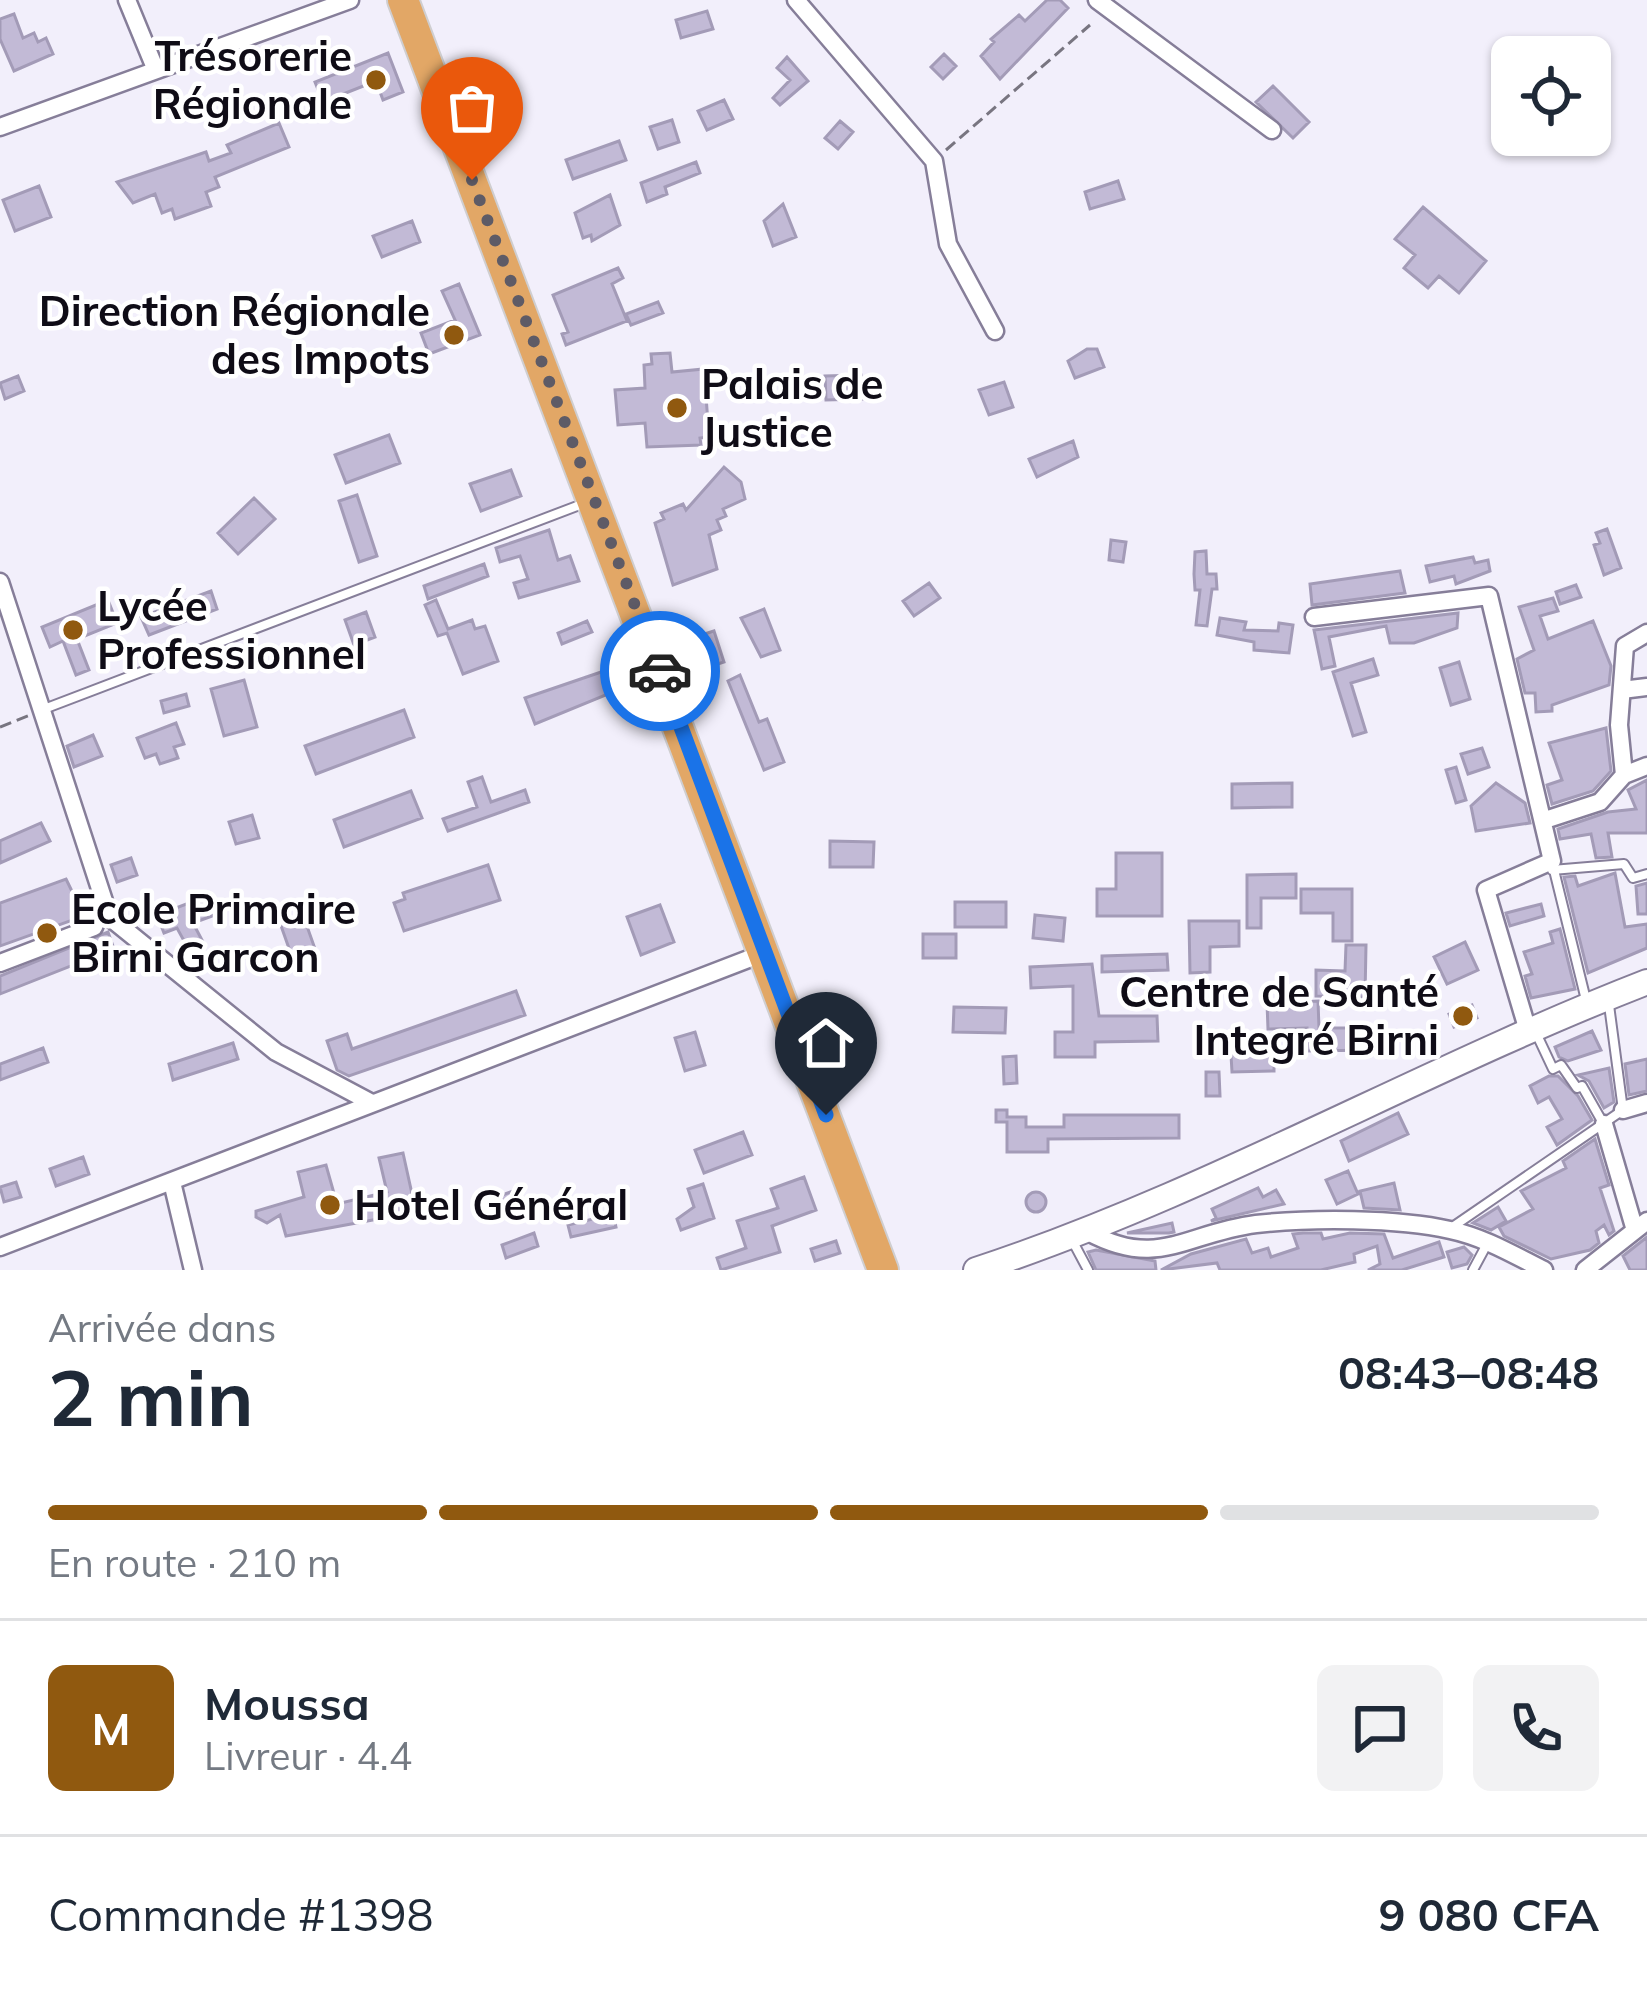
<!DOCTYPE html>
<html lang="fr">
<head>
<meta charset="utf-8">
<style>
	:root { --surface:#fff; --page:#f2f2f3; --text:#1f2937; --muted:#747a83; --line:#e0e1e3; --accent:#90590f }
	body { margin:0; font-family:Mulish,sans-serif; background:var(--page); color:var(--text); height:100vh; display:flex; flex-direction:column; font-size:45px; white-space:nowrap }
	* { box-sizing:border-box; margin:0 }
	p { font-size:39px; color:var(--muted) }
	.icon { flex:none; width:66px; height:66px; fill:none; stroke:currentColor; stroke-width:2; stroke-linecap:round; stroke-linejoin:round }
	.map { position:relative; height:1270px; overflow:hidden }
	.side { display:flex; flex-direction:column; background:var(--surface); flex:1 }
	.side>* { flex:none }
	.fabs { position:absolute; left:1491px; top:36px; display:grid; gap:24px }
	.fabs a { display:grid; place-items:center; width:120px; height:120px; border-radius:18px; background:var(--surface); box-shadow:0 3px 9px #0004; font-size:60px }
	.pin { position:absolute; display:grid; place-items:center; width:102px; height:102px; color:#fff; margin:-123px -51px; border-radius:50% 50% 50% 0; rotate:-45deg; box-shadow:0 0 12px #0007 }
	.pin .icon { rotate:45deg }
	.courier { position:absolute; display:grid; place-items:center; width:120px; height:120px; margin:-60px; border:9px solid #1a73e8; border-radius:50%; background:#fff; color:#222; box-shadow:0 3px 15px #0007 }
	.overview em { font-style:normal; font-weight:700 }
	.overview div { display:flex; flex-direction:column-reverse }
	.overview { display:flex; align-items:center; justify-content:space-between; height:204px; padding:0 48px }
	h1 { font-size:78px; font-weight:700; line-height:90px }
	.bar { display:grid; grid-template-columns:repeat(4,1fr); gap:18px 12px; align-content:center; height:144px; padding:0 48px }
	.bar i { height:15px; border-radius:9px; background:var(--line) }
	.bar .selected { background:var(--accent) }
	.bar p { grid-column:span 4 }
	.line { display:flex; align-items:center; gap:30px; padding:0 48px; border-top:3px solid var(--line) }
	.line div { flex:1 }
	.round { display:grid; place-items:center; flex:none; width:126px; height:126px; border-radius:18px; background:var(--page) }
	.map>svg:first-child { display:block }
	.building { fill:#c2bad6; stroke:#a39bb7; stroke-width:3 }
	.lines { fill:none; stroke-linecap:round; stroke-linejoin:round }
	.lane-casing { stroke:#867e99; stroke-width:12 }
	.street-casing { stroke:#867e99; stroke-width:21 }
	.secondary-casing { stroke:#867e99; stroke-width:28 }
	.highway-casing { stroke:#cfced0; stroke-width:34 }
	.path { stroke:#787580; stroke-width:3; stroke-dasharray:12 6; stroke-linecap:butt }
	.lane { stroke:#fff; stroke-width:8 }
	.street { stroke:#fff; stroke-width:16 }
	.secondary { stroke:#fff; stroke-width:24 }
	.highway { stroke:#e2a766; stroke-width:30 }
	.done { stroke:#5e5b66; stroke-width:12; stroke-dasharray:0 21.6 }
	.route { stroke:#1a73e8; stroke-width:15 }
	.poi-dot { fill:#90590f; stroke:#fff; stroke-width:4.5 }
	.labels { text-anchor:middle; stroke-width:9; stroke-linejoin:round; paint-order:stroke }
	.poi-label { font-size:42px; font-weight:bold; fill:#0f0c16; stroke:#fff; text-anchor:start }
</style>
</head>
<body>
<div class="map">
<svg width="1647" height="1270" viewBox="0 0 1647 1270">
	<rect width="100%" height="100%" fill="#f2effb"/>
	<path class="building" d="M1047,0H1060L1068,8L1000,79L981,56L994,42L991,39L1019,15L1025,21Z
		M707,11L713,29L681,38L676,20Z
		M14,14L23,38L34,33L38,42L46,38L53,54L14,71L0,39V19Z
		M388,53L403,92L383,100L376,81L323,102L315,82Z
		M944,54L956,66L943,79L931,67Z
		M787,57L808,81L780,105L773,98L790,80L777,68Z
		M1273,86L1309,122L1293,138L1256,102Z
		M724,100L733,119L707,130L698,111Z
		M672,120L679,142L658,149L650,127Z
		M840,121L853,132L838,149L825,138Z
		M279,123L289,147L215,177L219,187L206,192L211,206L175,219L172,209L162,213L155,194L133,203L117,182L206,152L209,161L231,153L227,145Z
		M619,141L626,160L573,179L566,160Z
		M696,162L700,173L665,187L667,194L647,202L641,183Z
		M1118,181L1124,199L1090,209L1085,192Z
		M39,186L51,217L15,231L3,200Z
		M610,195L620,225L592,241L591,235L583,238L575,213Z
		M783,204L796,237L773,246L764,221Z
		M1423,207L1486,261L1459,293L1439,276L1428,288L1404,268L1415,255L1395,239Z
		M412,221L420,242L382,257L373,236Z
		M618,268L623,278L612,284L627,321L566,345L562,334L568,332L553,295Z
		M459,284L480,335L429,354L421,333L455,320L442,291Z
		M658,302L663,313L631,325L626,314Z
		M1087,349H1097L1104,367L1075,378L1068,361Z
		M670,353L672,372L704,369L709,437L700,438L701,445L647,447L645,423L618,425L615,390L645,388L644,365L652,364L651,354Z
		M861,375L862,399L826,400L825,376Z
		M18,376L24,391L5,399L0,383Z
		M1004,382L1013,407L989,415L979,390Z
		M389,435L400,463L346,483L335,455Z
		M1073,441L1078,457L1037,477L1029,459Z
		M724,467L741,482L745,499L723,509L726,516L717,520L721,530L709,535L717,569L673,585L655,523L664,519L661,513L683,504L686,510Z
		M511,470L521,496L481,511L470,484Z
		M357,495L377,556L359,562L339,501Z
		M254,498L275,519L238,554L218,533Z
		M1607,529L1621,568L1604,575L1594,545L1600,543L1596,533Z
		M549,530L558,560L570,556L579,581L519,598L514,583L528,579L520,556L500,562L496,548Z
		M1111,540L1126,542L1123,562L1109,560Z
		M1206,551L1207,574H1216L1217,589H1212L1207,626L1196,625L1200,590H1195L1194,574L1195,552Z
		M1473,557L1475,563L1488,560L1490,571L1456,584L1454,576L1430,582L1426,566Z
		M484,564L488,576L428,599L424,586Z
		M1400,571L1405,593L1312,605L1310,584Z
		M929,583L940,598L914,616L903,601Z
		M1576,585L1581,597L1560,604L1556,592Z
		M211,591L217,609L149,635L141,617Z
		M1553,598L1558,611L1540,616L1548,639L1593,621L1611,666L1609,685L1552,705V711L1536,712L1535,693H1525L1517,659L1534,650L1519,607Z
		M108,600L117,623L77,639L89,670L76,675L63,641L50,647L42,627Z
		M436,600L448,629L472,620L475,629L485,626L498,661L463,674L447,633L438,636L425,605Z
		M764,609L780,650L761,657L741,618Z
		M366,612L375,637L354,645L345,620Z
		M1458,613L1457,628L1414,643H1390L1386,626L1329,637L1335,666L1322,669L1314,630Z
		M1220,618L1246,622L1244,630L1278,631L1279,623L1293,625L1289,653L1254,650V642L1217,635Z
		M587,621L592,632L562,644L558,633Z
		M714,631L724,662L705,668L695,637Z
		M1373,659L1378,675L1351,683L1366,732L1353,736L1333,672Z
		M1459,662L1470,699L1451,705L1440,668Z
		M610,669L618,690L535,724L525,698Z
		M740,675L759,722L767,719L784,762L764,770L728,681Z
		M244,680L257,727L224,736L211,689Z
		M186,694L189,706L164,713L161,701Z
		M404,710L414,737L316,774L305,746Z
		M176,723L184,744L174,747L178,758L160,764L156,754L145,758L137,738Z
		M1606,728L1611,771L1593,791L1552,804L1547,785L1562,780L1549,743Z
		M93,735L102,756L74,767L67,746Z
		M1482,748L1489,767L1468,774L1461,754Z
		M1456,767L1466,800L1456,803L1446,770Z
		M482,777L491,802L525,790L529,802L448,831L443,819L477,807L468,782Z
		M1647,780V833H1608L1612,857L1596,858L1591,834L1560,839L1558,829L1608,812L1636,809L1628,790Z
		M1292,783V807L1232,808V784Z
		M1496,783L1525,803L1530,823L1476,831L1471,806Z
		M411,791L422,818L344,847L334,820Z
		M252,815L259,838L236,844L229,822Z
		M41,823L50,841L0,863V841Z
		M830,841L874,842L873,867H830Z
		M1116,853H1162V916H1097V889H1116Z
		M131,858L137,875L117,882L111,865Z
		M488,865L500,900L404,931L394,903L405,899L403,893Z
		M1615,873L1625,927L1647,924V948L1588,973L1564,877L1575,876L1578,886Z
		M1296,874V898H1261V928H1247V875Z
		M66,879L84,916L0,946V903Z
		M1647,883V914H1638L1636,886Z
		M1301,889H1352V941H1333V913H1301Z
		M205,897L212,916L193,923L203,942L189,950L177,928L164,933L157,915Z
		M955,902H1006V927H955Z
		M1541,904L1544,916L1510,926L1506,913Z
		M660,905L674,942L641,955L627,917Z
		M303,915L314,946L291,954L280,923Z
		M1035,915L1065,918L1063,941L1033,938Z
		M1189,921H1239V946L1210,947V972L1190,973Z
		M1560,929L1575,989L1531,998L1525,976L1532,974L1524,952L1553,943L1550,932Z
		M108,932L114,949L0,994V976Z
		M923,934H956V958H923Z
		M1465,942L1478,970L1447,984L1434,957Z
		M1346,945H1366L1365,997L1316,996V970L1345,971Z
		M1167,954L1168,970L1102,972V956Z
		M1092,964L1099,1016H1157L1158,1041L1095,1042V1057H1055V1032H1073V986L1031,988L1030,967Z
		M516,991L525,1015L349,1076L337,1070L327,1041L347,1034L352,1049Z
		M1318,1001L1319,1028H1373V1050L1307,1051V1028L1268,1029L1267,1003Z
		M1472,1005L1477,1018L1454,1027L1449,1014Z
		M954,1007L1006,1008L1005,1033L953,1032Z
		M1592,1031L1601,1050L1568,1061L1559,1057L1555,1047Z
		M695,1032L705,1065L685,1071L675,1038Z
		M233,1043L238,1059L173,1080L169,1064Z
		M43,1048L48,1062L0,1080V1064Z
		M1274,1054V1071L1232,1072L1231,1055Z
		M1016,1056L1017,1083L1004,1084L1003,1057Z
		M1647,1059V1091L1629,1095L1625,1064Z
		M1609,1068L1614,1102L1604,1108L1589,1081L1578,1075Z
		M1206,1072H1219L1220,1096H1206Z
		M1549,1076H1558L1578,1096L1592,1120L1557,1145L1547,1127L1562,1119L1549,1097L1538,1103L1530,1086Z
		M996,1110H1007V1117H1026V1127H1064V1115H1179V1138L1048,1139V1152H1007V1122H996Z
		M1398,1113L1408,1134L1349,1161L1341,1141Z
		M743,1132L752,1155L704,1173L695,1150Z
		M1595,1139L1609,1185L1600,1188L1614,1231L1609,1235L1604,1225L1596,1231L1599,1243L1590,1250L1551,1259L1504,1236L1499,1227L1533,1209L1521,1191L1566,1168L1563,1161Z
		M403,1153L416,1212L286,1236L280,1215L267,1223L256,1217V1211L304,1197L298,1172L326,1165L337,1204L387,1192L379,1158Z
		M83,1157L89,1174L56,1186L50,1169Z
		M1348,1171L1358,1194L1337,1204L1326,1180Z
		M804,1177L816,1210L772,1226L780,1252L721,1270L717,1258L746,1248L737,1221L778,1208L771,1189Z
		M16,1182L21,1197L4,1202L0,1187Z
		M1394,1183L1400,1210L1364,1208L1360,1191Z
		M703,1184L714,1218L681,1230L677,1219L694,1207L688,1189Z
		M1258,1188L1263,1197L1276,1190L1284,1204L1211,1221L1216,1218L1212,1209Z
		M516,1190L521,1202L488,1215L483,1202Z
		M1026 1202a10 10 0 1 1 20 0a10 10 0 1 1-20 0Z
		M1498,1207L1506,1221L1491,1230L1473,1223Z
		M613,1214L616,1227L571,1237L568,1225Z
		M1172,1223L1174,1232L1169,1233H1127Z
		M534,1233L538,1246L506,1258L502,1245Z
		M1303,1233H1321L1323,1239L1350,1233L1384,1234L1393,1258L1439,1242L1444,1257L1402,1270H1368L1380,1264L1377,1246L1354,1254L1355,1262L1321,1270H1220L1217,1263L1161,1270L1191,1254L1246,1239L1252,1253L1268,1248L1271,1257L1298,1248L1293,1234Z
		M1647,1237V1270H1630L1623,1256Z
		M836,1241L840,1253L815,1261L811,1249Z
		M1464,1247L1472,1255L1467,1264L1452,1268L1447,1252Z
		M1096,1250L1155,1261L1156,1270H1096L1088,1252Z"/>
	<g class="lines">
		<defs>
			<path id="lane" d="M44,709L585,503
				M1552,862L1587,1004
				M1552,870L1624,864L1633,878L1647,874
				M1537,1035L1553,1069L1561,1065L1577,1088L1582,1086L1603,1123
				M1451,1228L1623,1110L1609,1005
				M1072,1240L1088,1270
				M1473,1270L1487,1244"/>
			<path id="street" d="M127,0L155,68
				M796,0L934,161L948,244L995,331
				M1097,0L1272,130
				M0,127L350,0
				M0,582L104,901L94,927L0,963
				M1314,617L1489,596L1552,861L1486,890L1528,1031
				M1622,690L1647,687
				M1624,775L1619,725L1625,646L1647,633
				M1545,820L1600,802L1624,775L1647,766
				M103,912L276,1052L370,1102
				M1623,1110L1647,1103
				M1604,1124L1634,1227
				M172,1182L193,1270
				M1088,1232C1159,1270 1185,1233 1256,1224C1311,1218 1397,1218 1450,1230C1484,1237 1514,1255 1544,1270
				M0,1247L764,953
				M1585,1270L1647,1221"/>
			<path id="secondary" d="M976,1270C1207,1194 1420,1070 1647,982"/>
			<path id="highway" d="M403,0L883,1270"/>
		</defs>
		<use href="#lane" class="lane-casing"/>
		<use href="#street" class="street-casing"/>
		<use href="#secondary" class="secondary-casing"/>
		<use href="#highway" class="highway-casing"/>
		<path class="path" d="M946,150L1090,25
			M0,727L30,715"/>
		<use href="#lane" class="lane"/>
		<use href="#street" class="street"/>
		<use href="#secondary" class="secondary"/>
		<use href="#highway" class="highway"/>
	</g>
	<g class="lines">
		<path class="done" d="M472,180L660,671"/>
		<path class="route" d="M660,671L826,1115"/>
	</g>
	<g class="poi-dot">
		<circle cx="376" cy="80" r="12"/>
		<circle cx="454" cy="335" r="12"/>
		<circle cx="677" cy="408" r="12"/>
		<circle cx="73" cy="630" r="12"/>
		<circle cx="47" cy="933" r="12"/>
		<circle cx="1463" cy="1016" r="12"/>
		<circle cx="330" cy="1205" r="12"/>
	</g>
	<g class="labels">
		<g class="poi-label">
			<text x="352" y="71" text-anchor="end">Trésorerie<tspan x="352" dy="48">Régionale</tspan></text>
			<text x="430" y="326" text-anchor="end">Direction Régionale<tspan x="430" dy="48">des Impots</tspan></text>
			<text x="701" y="399">Palais de<tspan x="701" dy="48">Justice</tspan></text>
			<text x="97" y="621">Lycée<tspan x="97" dy="48">Professionnel</tspan></text>
			<text x="71" y="924">Ecole Primaire<tspan x="71" dy="48">Birni Garcon</tspan></text>
			<text x="1439" y="1007" text-anchor="end">Centre de Santé<tspan x="1439" dy="48">Integré Birni</tspan></text>
			<text x="354" y="1220">Hotel Général</text>
		</g>
	</g>
</svg>
<div class="fabs">
<a><svg class="icon" aria-label="locate" viewBox="0 0 24 24"><circle cx="12" cy="12" r="6"/><path d="M12 2v4M12 18v4M2 12h4M18 12h4"/></svg></a>
</div>
<div class="pin" style="left:472px;top:180px;background:#ea580c"><svg class="icon" aria-label="bag" viewBox="0 0 24 24"><path d="M5 8h14l-1 12H6zM9 8a3 3 0 0 1 6 0"/></svg></div>
<div class="pin" style="left:826px;top:1115px;background:#1f2937"><svg class="icon" aria-label="home" viewBox="0 0 24 24"><path d="M3 11l9-7 9 7M6 9v11h12V9"/></svg></div>
<div class="courier" style="left:660px;top:671px"><svg class="icon" aria-label="car" viewBox="0 0 24 24"><path d="M5 17H2v-5l4-1 3-4h7l3 4 3 1v5h-3M9 17h6M6 11h13"/><circle cx="7" cy="17" r="2"/><circle cx="17" cy="17" r="2"/></svg></div>
</div>
<section class="side">
<div class="overview"><div><h1>2 min</h1><p>Arrivée dans</p></div><em>08:43–08:48</em></div>
<div class="bar"><i class="selected"></i><i class="selected"></i><i class="selected"></i><i></i><p>En route · 210 m</p></div>
<div class="line" style="height:216px"><b class="round" style="background:var(--accent);color:#fff">M</b><div><b>Moussa</b><p>Livreur · 4.4</p></div><a class="round"><svg class="icon" aria-label="chat" viewBox="0 0 24 24"><path d="M4 5h16v11H9l-5 4z"/></svg></a><a class="round"><svg class="icon" aria-label="phone" viewBox="0 0 24 24"><path d="M5 4h4l2 5-3 2q2 4 5 5l2-3 5 2v4C11 20 4 13 5 4z"/></svg></a></div>
<div class="line" style="height:156px"><div>Commande #1398</div><b>9 080 CFA</b></div>
</section>
</body>
</html>
